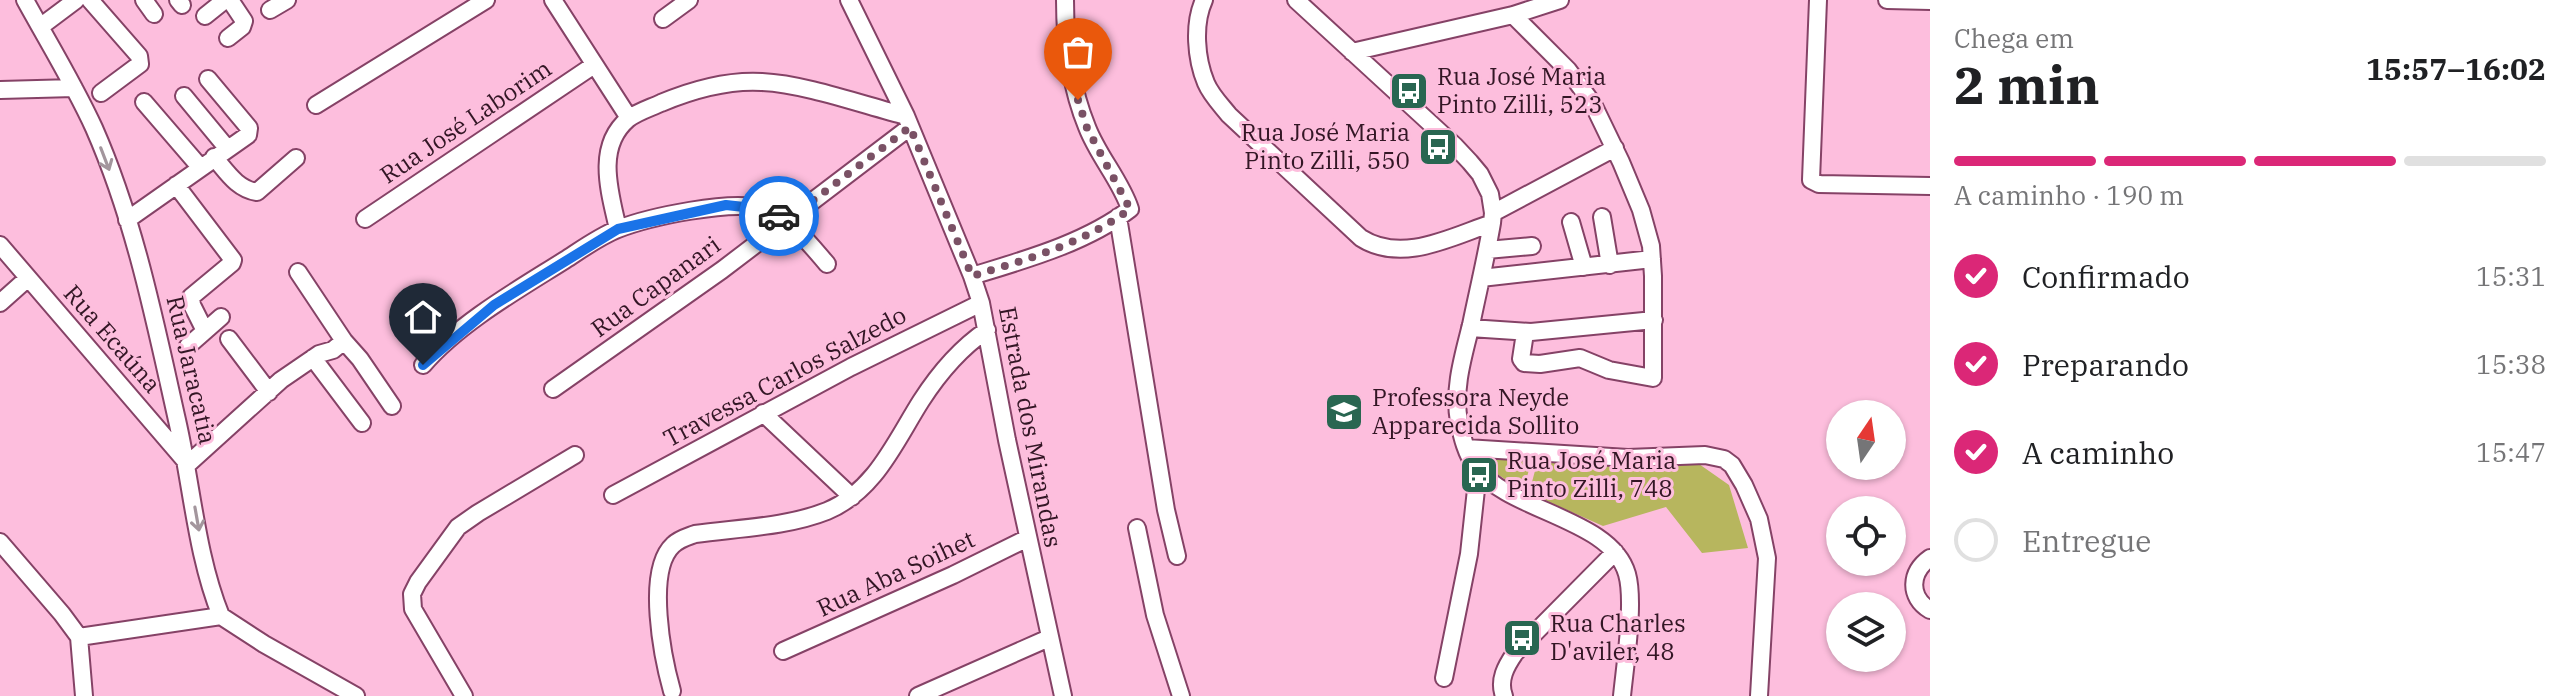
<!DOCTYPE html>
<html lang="pt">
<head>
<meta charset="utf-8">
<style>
	:root { --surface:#fff; --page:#f2f2f2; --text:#202124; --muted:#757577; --line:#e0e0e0; --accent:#db2777 }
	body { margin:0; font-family:"IBM Plex Serif",serif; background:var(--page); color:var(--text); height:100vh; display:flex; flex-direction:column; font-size:30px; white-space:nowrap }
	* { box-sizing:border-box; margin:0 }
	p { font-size:26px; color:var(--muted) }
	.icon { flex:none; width:44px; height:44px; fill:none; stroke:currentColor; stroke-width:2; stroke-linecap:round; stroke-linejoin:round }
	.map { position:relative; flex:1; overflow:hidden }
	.drawer { display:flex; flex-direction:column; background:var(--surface); width:640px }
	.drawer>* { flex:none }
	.needle { width:52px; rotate:13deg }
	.tools { position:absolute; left:1826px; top:400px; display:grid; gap:16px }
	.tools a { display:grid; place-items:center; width:80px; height:80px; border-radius:50%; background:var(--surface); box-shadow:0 2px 6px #0004; font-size:40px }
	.pin { position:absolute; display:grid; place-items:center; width:68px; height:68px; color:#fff; margin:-82px -34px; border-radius:50% 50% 50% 0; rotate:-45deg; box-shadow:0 0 8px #0007 }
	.pin .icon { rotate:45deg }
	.courier { position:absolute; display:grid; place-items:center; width:80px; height:80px; margin:-40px; border:6px solid #1a73e8; border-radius:50%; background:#fff; color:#222; box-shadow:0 2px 10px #0007 }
	.headline em { font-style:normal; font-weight:700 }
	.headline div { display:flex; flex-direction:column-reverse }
	.headline { display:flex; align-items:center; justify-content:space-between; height:136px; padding:0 24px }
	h1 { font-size:52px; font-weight:700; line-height:60px }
	.bar { display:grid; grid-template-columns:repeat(4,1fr); gap:12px 8px; align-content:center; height:96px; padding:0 24px }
	.bar i { height:10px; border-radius:6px; background:var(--line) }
	.bar .current { background:var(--accent) }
	.bar p { grid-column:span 4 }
	ol { padding:0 24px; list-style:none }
	li { display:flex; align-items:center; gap:24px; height:88px }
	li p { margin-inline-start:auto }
	li .icon { padding:8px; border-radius:50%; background:var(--accent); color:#fff; stroke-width:4 }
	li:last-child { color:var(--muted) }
	li i { width:44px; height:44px; border:4px solid var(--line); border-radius:50% }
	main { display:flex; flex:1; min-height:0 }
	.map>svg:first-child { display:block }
	.green { fill:#b7b65e }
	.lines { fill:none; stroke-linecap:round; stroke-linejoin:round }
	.minor-casing { stroke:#854266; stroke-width:20 }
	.minor { stroke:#fff; stroke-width:16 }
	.oneway { stroke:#a3969d }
	.done { stroke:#7a5165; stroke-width:8; stroke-dasharray:0 14.4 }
	.route { stroke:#1a73e8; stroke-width:10 }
	.labels { text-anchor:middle; stroke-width:6; stroke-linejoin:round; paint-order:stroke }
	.poi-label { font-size:24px; fill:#331625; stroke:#fdbedd; text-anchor:start }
	.street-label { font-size:24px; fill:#331625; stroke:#fdbedd }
</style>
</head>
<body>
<main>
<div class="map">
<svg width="1930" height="696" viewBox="0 0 1930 696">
	<rect width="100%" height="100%" fill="#fdbedd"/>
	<path class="green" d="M1482,455L1532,459L1523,491L1488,468Z
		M1539,456L1699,464L1729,485L1748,548L1702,553L1666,507L1603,526L1529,493Z"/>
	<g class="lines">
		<defs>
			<path id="minor" d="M25,0C48,42 74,84 94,128C135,221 155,322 177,420C192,485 196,554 221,616L264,644L356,696
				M90,0L139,56L140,64L101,93
				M144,0L154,14
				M178,0L182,5
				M553,0L629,118
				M849,0L906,116L972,276L981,303L1007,440L1063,696
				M1204,0C1193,24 1196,59 1206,83C1211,95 1221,105 1229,115L1361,238C1402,264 1451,237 1492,223
				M1296,0L1455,146L1470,162L1480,174L1490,194L1493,213L1492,223C1486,258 1478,291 1471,325C1463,357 1453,389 1459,422C1462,437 1466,454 1476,467C1509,512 1611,518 1627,574C1635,602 1625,665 1622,696
				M1818,0L1811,180L1819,184L1930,186
				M1887,0L1930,1
				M270,10L287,0
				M1513,15L1568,70L1593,104L1621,162L1641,210L1651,246L1653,276V378L1609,370L1580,358L1540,364L1524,363L1521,359L1525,333
				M205,16L225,0
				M663,19L689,0
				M40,27L76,0
				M228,38L242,27L244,21L230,0
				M1352,52L1513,15L1560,0
				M0,90L74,88
				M184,96L227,148
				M144,102L200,167
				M316,105L486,0
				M214,157C227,172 237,189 257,192L296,158
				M176,185L233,260L232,263L191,297L192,305L205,331
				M1493,213L1615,148
				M1118,217L1166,510L1177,556
				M1602,217L1610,265
				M365,219L594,65
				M127,220L248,135L249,128L208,79
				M1571,222L1584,267
				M618,229C610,193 595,147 628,119C637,112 650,108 661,103C692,90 728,80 762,82C805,84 863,105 906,116
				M0,245L188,464L281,380L319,354L333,350L344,341L360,359L392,406
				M1487,250L1532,246
				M298,272L344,341
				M972,276C1024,260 1086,243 1130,209C1121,181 1098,156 1087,127C1071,88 1065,42 1065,0
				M1481,278L1652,259
				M0,303L28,278
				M1470,328L1531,332L1654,320
				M229,339L269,392
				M188,346L221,317
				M313,358L362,423
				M423,365C459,323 519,289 565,260C582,249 600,236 618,229C649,217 732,199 763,209C790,218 809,243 827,264
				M553,389L722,270L910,127
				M763,413L852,497
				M1466,448L1628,458L1705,455L1724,459L1732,465L1744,485L1759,519L1767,558L1759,696
				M613,495L851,367L981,303
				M1137,528L1155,615L1181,696
				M0,542L62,614L79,637L84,696
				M1930,558C1910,572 1908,597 1930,610
				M79,637L221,616
				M783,651L953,575L1028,538
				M1444,678L1469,554L1478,471
				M672,691C663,659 645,571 673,545C679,539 687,537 695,534C738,528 787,527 827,511C875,491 895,442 921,401C939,373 959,349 987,330
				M464,696L413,609L412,594L418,582L458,527L478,513L575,455
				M918,696L1049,638
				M1504,696C1498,680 1506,666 1515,653L1615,552"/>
		</defs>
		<use href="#minor" class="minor-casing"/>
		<use href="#minor" class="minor"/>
	</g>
	<defs><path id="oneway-shaft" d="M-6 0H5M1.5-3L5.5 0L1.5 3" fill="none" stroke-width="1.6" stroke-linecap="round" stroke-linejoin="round" transform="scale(2)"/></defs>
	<g class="oneway">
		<use href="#oneway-shaft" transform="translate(105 159) rotate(69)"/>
		<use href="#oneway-shaft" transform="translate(197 519) rotate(80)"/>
	</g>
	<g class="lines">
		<path class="done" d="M779,216L786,221L910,127L972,276C1025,260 1085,243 1130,209L1087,128L1078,100"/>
		<path class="route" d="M423,365L494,305L618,229L726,205L762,209L779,216"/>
	</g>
	<defs>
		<symbol id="bus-square" viewBox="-11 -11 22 22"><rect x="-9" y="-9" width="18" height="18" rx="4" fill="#296651" stroke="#fdbedd"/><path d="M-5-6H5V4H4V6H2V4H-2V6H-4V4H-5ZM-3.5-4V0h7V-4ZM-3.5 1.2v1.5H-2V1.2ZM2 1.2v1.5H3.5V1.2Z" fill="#fff"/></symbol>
		<symbol id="school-square" viewBox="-11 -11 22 22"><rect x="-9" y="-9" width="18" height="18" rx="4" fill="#296651" stroke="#fdbedd"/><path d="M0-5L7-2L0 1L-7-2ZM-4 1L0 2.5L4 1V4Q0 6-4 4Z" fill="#fff"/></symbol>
	</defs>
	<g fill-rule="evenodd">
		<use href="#bus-square" x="1387" y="69" width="44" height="44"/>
		<use href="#bus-square" x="1416" y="125" width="44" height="44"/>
		<use href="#school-square" x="1322" y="390" width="44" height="44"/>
		<use href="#bus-square" x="1457" y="453" width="44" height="44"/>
		<use href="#bus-square" x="1500" y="616" width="44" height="44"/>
	</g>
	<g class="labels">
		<g class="poi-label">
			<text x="1437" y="85">Rua José Maria<tspan x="1437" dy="28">Pinto Zilli, 523</tspan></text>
			<text x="1410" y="141" text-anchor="end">Rua José Maria<tspan x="1410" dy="28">Pinto Zilli, 550</tspan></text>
			<text x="1372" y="406">Professora Neyde<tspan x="1372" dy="28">Apparecida Sollito</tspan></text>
			<text x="1507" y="469">Rua José Maria<tspan x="1507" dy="28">Pinto Zilli, 748</tspan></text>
			<text x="1550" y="632">Rua Charles<tspan x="1550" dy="28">D'aviler, 48</tspan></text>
		</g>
		<g class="street-label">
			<text transform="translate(466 122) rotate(-34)" y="8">Rua José Laborim</text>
			<text transform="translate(656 287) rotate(-36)" y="8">Rua Capanari</text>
			<text transform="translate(112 339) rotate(49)" y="8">Rua Ecaúna</text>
			<text transform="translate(191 370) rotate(77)" y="8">Rua Jaracatia</text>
			<text transform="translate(785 377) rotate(-28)" y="8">Travessa Carlos Salzedo</text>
			<text transform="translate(1030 427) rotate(79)" y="8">Estrada dos Mirandas</text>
			<text transform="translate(896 574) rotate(-25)" y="8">Rua Aba Soihet</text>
		</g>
	</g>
</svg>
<div class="tools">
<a><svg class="needle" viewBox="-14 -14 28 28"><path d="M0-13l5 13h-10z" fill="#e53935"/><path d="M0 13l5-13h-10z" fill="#757577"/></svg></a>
<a><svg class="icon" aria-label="locate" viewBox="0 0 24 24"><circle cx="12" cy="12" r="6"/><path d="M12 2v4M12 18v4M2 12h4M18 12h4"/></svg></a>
<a><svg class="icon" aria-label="layers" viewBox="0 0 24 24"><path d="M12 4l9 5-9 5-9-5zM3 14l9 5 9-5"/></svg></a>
</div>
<div class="pin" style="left:1078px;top:100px;background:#ea580c"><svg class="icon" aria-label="bag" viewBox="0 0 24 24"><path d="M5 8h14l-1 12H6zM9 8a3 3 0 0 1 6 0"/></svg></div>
<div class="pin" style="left:423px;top:365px;background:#1f2937"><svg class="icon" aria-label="home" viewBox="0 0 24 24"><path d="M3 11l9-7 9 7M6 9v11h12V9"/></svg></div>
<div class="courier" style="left:779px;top:216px"><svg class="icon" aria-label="car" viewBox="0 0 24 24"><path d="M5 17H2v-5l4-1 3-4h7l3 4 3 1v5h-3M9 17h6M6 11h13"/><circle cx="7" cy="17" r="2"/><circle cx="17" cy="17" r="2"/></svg></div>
</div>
<section class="drawer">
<div class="headline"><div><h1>2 min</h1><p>Chega em</p></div><em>15:57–16:02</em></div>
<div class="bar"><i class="current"></i><i class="current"></i><i class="current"></i><i></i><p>A caminho · 190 m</p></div>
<ol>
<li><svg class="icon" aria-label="check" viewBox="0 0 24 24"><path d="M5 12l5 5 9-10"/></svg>Confirmado<p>15:31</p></li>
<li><svg class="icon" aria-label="check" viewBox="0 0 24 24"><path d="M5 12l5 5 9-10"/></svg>Preparando<p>15:38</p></li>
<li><svg class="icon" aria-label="check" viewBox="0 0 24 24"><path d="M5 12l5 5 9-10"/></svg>A caminho<p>15:47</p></li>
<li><i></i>Entregue</li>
</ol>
</section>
</main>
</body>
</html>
